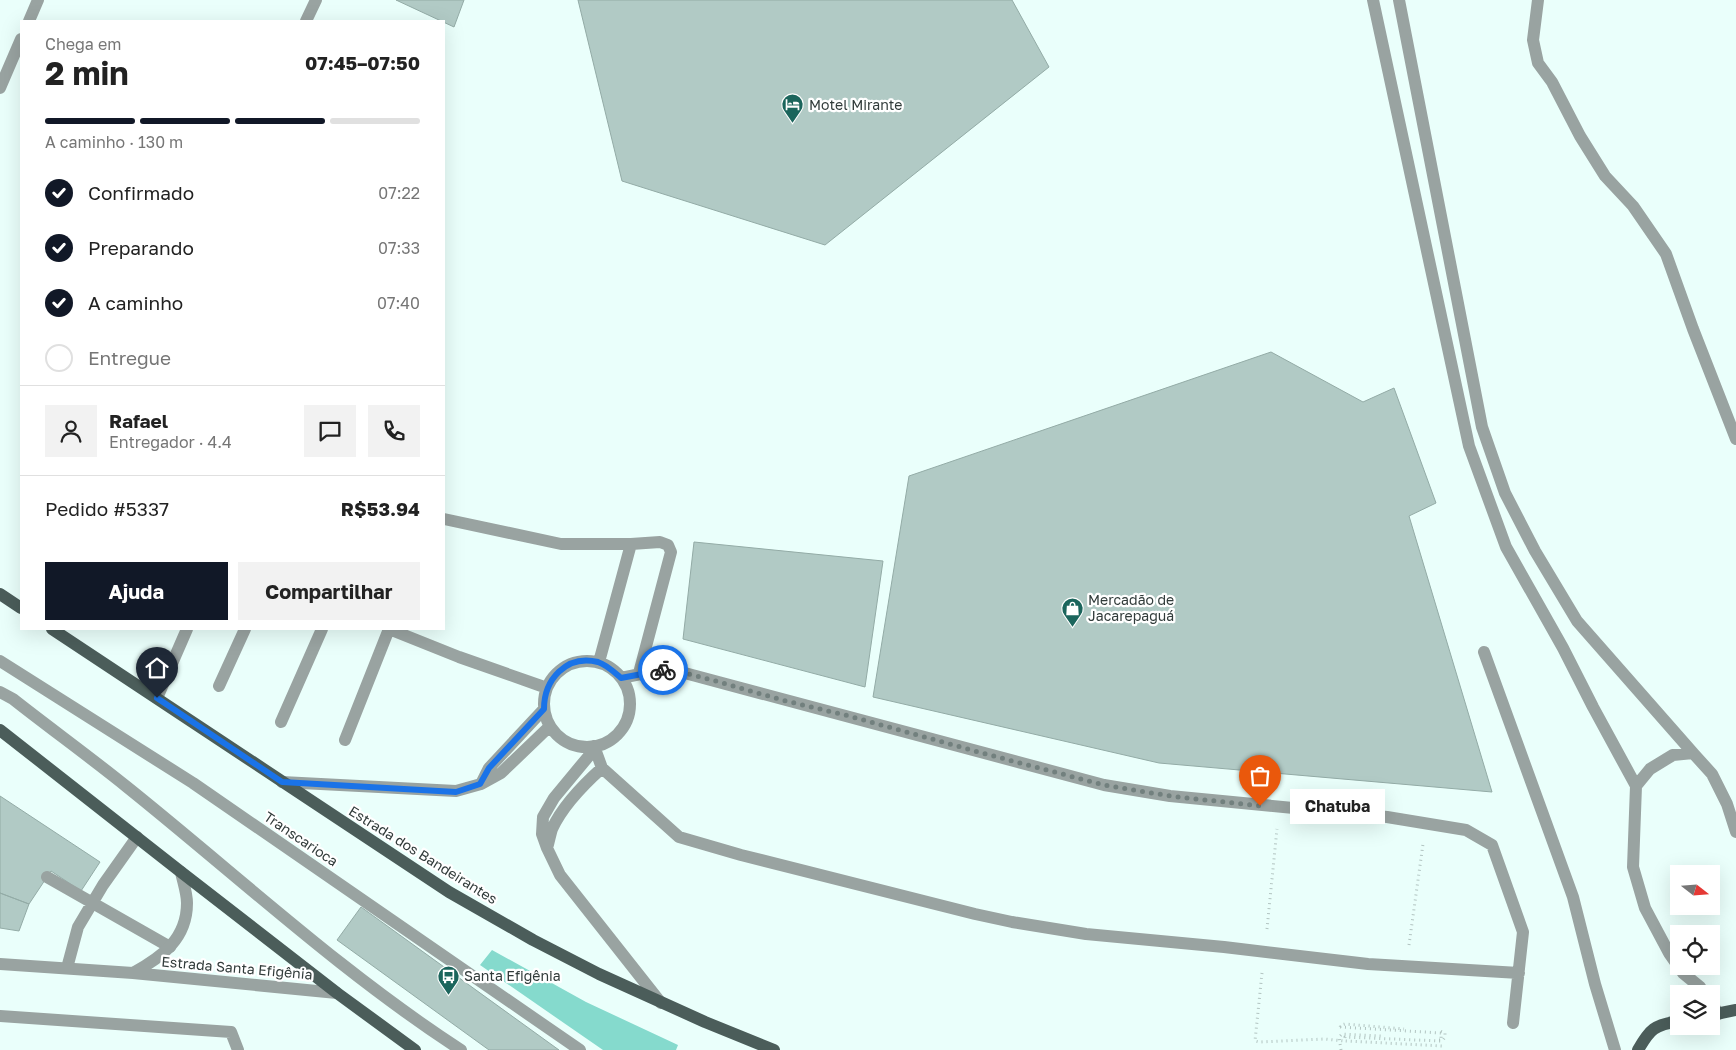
<!DOCTYPE html>
<html lang="pt">
<head>
<meta charset="utf-8">
<style>
	:root { --surface:#fff; --page:#f2f2f2; --text:#222; --muted:#767676; --line:#e0e0e0; --accent:#111827 }
	body { margin:0; font-family:"Golos Text",sans-serif; background:var(--page); color:var(--text); height:100vh; display:flex; flex-direction:column; font-size:19px; white-space:nowrap }
	* { box-sizing:border-box; margin:0 }
	p { font-size:16px; color:var(--muted) }
	.icon { flex:none; width:28px; height:28px; fill:none; stroke:currentColor; stroke-width:2; stroke-linecap:round; stroke-linejoin:round }
	.map { position:relative; flex:1; overflow:hidden }
	.sheet { position:absolute; left:20px; top:20px; width:425px; height:610px; display:flex; flex-direction:column; background:var(--surface); border-radius:0px; box-shadow:0 5px 20px #0002 }
	.sheet>* { flex:none }
	.needle { width:32px; rotate:107deg }
	.buttons { position:absolute; left:1670px; top:865px; display:grid; gap:10px }
	.buttons a { display:grid; place-items:center; width:50px; height:50px; border-radius:0px; background:var(--surface); box-shadow:0 5px 20px #0002; font-size:25px }
	.pin { position:absolute; display:grid; place-items:center; width:42px; height:42px; color:#fff; margin:-51px -21px; border-radius:50% 50% 50% 0; rotate:-45deg; box-shadow:0 0 5px #0007 }
	.pin .icon { rotate:45deg }
	.courier { position:absolute; display:grid; place-items:center; width:50px; height:50px; margin:-25px; border:4px solid #1a73e8; border-radius:50%; background:#fff; color:#222; box-shadow:0 1px 6px #0007 }
	.bubble { position:absolute; height:35px; border-radius:0px; background:var(--surface); box-shadow:0 5px 20px #0002; font-size:16px; font-weight:700; line-height:35px; text-align:center }
	.overview em { font-style:normal; font-weight:700 }
	.overview div { display:flex; flex-direction:column-reverse }
	.overview { display:flex; align-items:center; justify-content:space-between; height:85px; padding:0 25px }
	h1 { font-size:32px; font-weight:700; line-height:38px }
	.bar { display:grid; grid-template-columns:repeat(4,1fr); gap:8px 5px; align-content:center; height:60px; padding:0 25px }
	.bar i { height:6px; border-radius:4px; background:var(--line) }
	.bar .on { background:var(--accent) }
	.bar p { grid-column:span 4 }
	.line { display:flex; align-items:center; gap:12px; padding:0 25px; border-top:1px solid var(--line) }
	.line div { flex:1 }
	.round { display:grid; place-items:center; flex:none; width:52px; height:52px; border-radius:0px; background:var(--page) }
	ol { padding:0 25px; list-style:none }
	li { display:flex; align-items:center; gap:15px; height:55px }
	li p { margin-inline-start:auto }
	li .icon { padding:5px; border-radius:50%; background:var(--accent); color:#fff; stroke-width:4 }
	li:last-child { color:var(--muted) }
	li i { width:28px; height:28px; border:2px solid var(--line); border-radius:50% }
	.cta { display:flex; gap:10px; margin-top:auto; padding:10px 25px }
	.cta a { flex:1; height:58px; border-radius:0px; background:var(--accent); color:#fff; font-size:20px; font-weight:700; line-height:58px; text-align:center }
	.cta a+a { background:var(--page); color:var(--text) }
	.map>svg:first-child { display:block }
	.green { fill:#85dacd }
	.building { fill:#b1cac5; stroke:#93aba6 }
	.lines { fill:none; stroke-linecap:round; stroke-linejoin:round }
	.path { stroke:#b2c4c1; stroke-width:3; stroke-dasharray:1 4; stroke-linecap:butt }
	.service { stroke:#99a3a1; stroke-width:12 }
	.minor { stroke:#99a3a1; stroke-width:12 }
	.tertiary { stroke:#99a3a1; stroke-width:12 }
	.primary { stroke:#4b5d5a; stroke-width:12 }
	.done { stroke:#72807e; stroke-width:5; stroke-dasharray:0 9 }
	.route { stroke:#1a73e8; stroke-width:6 }
	.labels { text-anchor:middle; stroke-width:4.5; stroke-linejoin:round; paint-order:stroke }
	.poi-label { font-size:14px; fill:#313b3a; stroke:#fff; text-anchor:start }
	.street-label { font-size:14px; fill:#313b3a; stroke:#fff }
</style>
</head>
<body>
<div class="map">
<svg width="1736" height="1050" viewBox="0 0 1736 1050">
	<rect width="100%" height="100%" fill="#eafffb"/>
	<path class="green" d="M492,950L586,1002L678,1045L676,1050H603L480,965Z"/>
	<path class="building" d="M396,0H464L454,27Z
		M578,0H1012L1049,67L825,245L622,181Z
		M1271,352L1363,402L1394,388L1436,503L1409,516L1492,792L1159,763L873,697L909,476Z
		M694,542L883,561L865,687L683,639Z
		M0,796L100,862L81,891L51,871L29,904L0,893Z
		M0,893L29,904L19,931L0,928Z
		M361,907L559,1050H489L337,940Z"/>
	<g class="lines">
		<path class="path" d="M1267,929L1277,829
			M1409,945L1423,844
			M1262,973L1255,1041L1259,1042L1325,1039L1345,1041
			M1340,1027L1441,1033V1041L1345,1037V1041L1443,1046
			M1340,1027L1341,1025L1345,1024L1404,1029
			M1439,1040H1443L1445,1037V1033L1440,1031
			M1341,1050L1339,1037L1342,1034L1381,1036"/>
		<path class="service" d="M1373,0L1469,446L1506,547L1563,648L1593,707L1636,786
			M1399,0L1482,427L1505,493L1535,551L1577,621L1693,753
			M1538,0L1533,40L1538,63L1552,82L1580,136L1605,176L1633,206L1666,254L1693,329L1736,439
			M306,21L316,0
			M444,519L561,544H631L599,662
			M631,544L660,542L668,545L671,552L639,673
			M1484,652L1573,897L1595,984L1615,1050
			M0,661L193,783L580,1050
			M544 704a43 43 0 1 1 86 0a43 43 0 1 1-86 0Z
			M621,678L660,670L681,672L1104,785L1170,796L1387,817L1466,830L1492,845L1523,932L1513,1023
			M219,686L245,629
			M0,692L13,699C51,729 90,757 127,787C238,876 342,973 461,1050
			M157,698L187,629
			M281,722L322,629
			M345,740L389,629L459,657L547,688
			M594,746L602,768L679,837L741,855L975,914L1012,922L1086,934L1224,947L1368,964L1519,973
			M594,746L588,757L554,798L543,817L542,834L547,848L560,875L661,1003
			M282,782L456,791L481,784L501,773L550,726
			M481,784L489,768L544,709
			M547,848C549,842 550,835 552,829C563,805 583,785 602,768
			M47,877L170,947
			M67,968L78,927L103,885L137,837
			M1705,994L1700,987L1683,973L1669,953L1645,908L1633,867L1636,786L1650,769L1673,755L1693,753L1712,774L1727,804L1736,832
			M1711,1003L1719,1014
			M0,1016L231,1032L238,1050"/>
		<path class="minor" d="M29,21L38,0
			M0,88L21,39"/>
		<path class="tertiary" d="M0,964L133,973L337,993
			M133,973C162,957 187,939 187,903C187,893 183,882 181,872"/>
		<path class="primary" d="M0,594L21,608
			M52,629L449,892L533,940L599,974L705,1022L774,1050
			M0,730L181,872L337,993L415,1050
			M1711,1015L1736,1010
			M1638,1050C1650,1029 1654,1025 1679,1021"/>
	</g>
	<g class="lines">
		<path class="done" d="M663,670L681,672L716,681L782,700L849,716L982,753L1104,785L1170,796L1260,806"/>
		<path class="route" d="M157,698L282,782L456,792L480,784L489,768L544,709C544,680 566,654 598,662C607,665 614,672 621,678L663,670"/>
	</g>
	<defs>
		<symbol id="hotel-pin" viewBox="-11 -11 22 30"><path d="M0 17L-7.5 6A9.5 9.5 0 1 1 7.5 6Z" fill="#1b655c" stroke="#fff"/><path d="M-6-4.5h1.5V1H6V5H4.5V3h-9V5H-6ZM-4 0a1.8 1.8 0 1 1 3.6 0ZM.5 0V-2.5h3Q6-2.5 6 0Z" fill="#fff"/></symbol>
		<symbol id="shop-pin" viewBox="-11 -11 22 30"><path d="M0 17L-7.5 6A9.5 9.5 0 1 1 7.5 6Z" fill="#1b655c" stroke="#fff"/><path d="M-5-2.5h2.3a2.7 3.5 0 0 1 5.4 0H5L5.5 6h-11ZM-1.5-2.5h3a1.5 2.3 0 0 0-3 0Z" fill="#fff"/></symbol>
		<symbol id="bus-pin" viewBox="-11 -11 22 30"><path d="M0 17L-7.5 6A9.5 9.5 0 1 1 7.5 6Z" fill="#1b655c" stroke="#fff"/><path d="M-5-6H5V4H4V6H2V4H-2V6H-4V4H-5ZM-3.5-4V0h7V-4ZM-3.5 1.2v1.5H-2V1.2ZM2 1.2v1.5H3.5V1.2Z" fill="#fff"/></symbol>
	</defs>
	<g fill-rule="evenodd">
		<use href="#hotel-pin" x="780" y="92" width="25" height="34"/>
		<use href="#shop-pin" x="1060" y="596" width="25" height="34"/>
		<use href="#bus-pin" x="436" y="964" width="25" height="34"/>
	</g>
	<g class="labels">
		<g class="poi-label">
			<text x="809" y="110">Motel Mirante</text>
			<text x="1088" y="605">Mercadão de<tspan x="1088" dy="16">Jacarepaguá</tspan></text>
			<text x="464" y="981">Santa Efigênia</text>
		</g>
		<g class="street-label">
			<text transform="translate(301 839) rotate(34)" y="5">Transcarioca</text>
			<text transform="translate(423 855) rotate(32)" y="5">Estrada dos Bandeirantes</text>
			<text transform="translate(237 968) rotate(5)" y="5">Estrada Santa Efigênia</text>
		</g>
	</g>
</svg>
<div class="buttons">
<a><svg class="needle" viewBox="-14 -14 28 28"><path d="M0-13l5 13h-10z" fill="#e53935"/><path d="M0 13l5-13h-10z" fill="#767676"/></svg></a>
<a><svg class="icon" aria-label="locate" viewBox="0 0 24 24"><circle cx="12" cy="12" r="6"/><path d="M12 2v4M12 18v4M2 12h4M18 12h4"/></svg></a>
<a><svg class="icon" aria-label="layers" viewBox="0 0 24 24"><path d="M12 4l9 5-9 5-9-5zM3 14l9 5 9-5"/></svg></a>
</div>
<div class="pin" style="left:1260px;top:806px;background:#ea580c"><svg class="icon" aria-label="bag" viewBox="0 0 24 24"><path d="M5 8h14l-1 12H6zM9 8a3 3 0 0 1 6 0"/></svg></div>
<div class="pin" style="left:157px;top:698px;background:#1f2937"><svg class="icon" aria-label="home" viewBox="0 0 24 24"><path d="M3 11l9-7 9 7M6 9v11h12V9"/></svg></div>
<div class="courier" style="left:663px;top:670px"><svg class="icon" aria-label="bike" viewBox="0 0 24 24"><circle cx="6" cy="16" r="4"/><circle cx="18" cy="16" r="4"/><path d="M6 16l4-8h5l3 8M10 8l3 8H6M13 5h3"/></svg></div>
<div class="bubble" style="left:1290px;top:789px;width:95px">Chatuba</div>
<section class="sheet">
<div class="overview"><div><h1>2 min</h1><p>Chega em</p></div><em>07:45–07:50</em></div>
<div class="bar"><i class="on"></i><i class="on"></i><i class="on"></i><i></i><p>A caminho · 130 m</p></div>
<ol>
<li><svg class="icon" aria-label="check" viewBox="0 0 24 24"><path d="M5 12l5 5 9-10"/></svg>Confirmado<p>07:22</p></li>
<li><svg class="icon" aria-label="check" viewBox="0 0 24 24"><path d="M5 12l5 5 9-10"/></svg>Preparando<p>07:33</p></li>
<li><svg class="icon" aria-label="check" viewBox="0 0 24 24"><path d="M5 12l5 5 9-10"/></svg>A caminho<p>07:40</p></li>
<li><i></i>Entregue</li>
</ol>
<div class="line" style="height:90px"><a class="round"><svg class="icon" aria-label="person" viewBox="0 0 24 24"><circle cx="12" cy="8" r="4"/><path d="M4 21q1-7 8-7t8 7"/></svg></a><div><b>Rafael</b><p>Entregador · 4.4</p></div><a class="round"><svg class="icon" aria-label="chat" viewBox="0 0 24 24"><path d="M4 5h16v11H9l-5 4z"/></svg></a><a class="round"><svg class="icon" aria-label="phone" viewBox="0 0 24 24"><path d="M5 4h4l2 5-3 2q2 4 5 5l2-3 5 2v4C11 20 4 13 5 4z"/></svg></a></div>
<div class="line" style="height:65px"><div>Pedido #5337</div><b>R$53.94</b></div>
<div class="cta"><a>Ajuda</a><a>Compartilhar</a></div>
</section>
</div>
</body>
</html>
